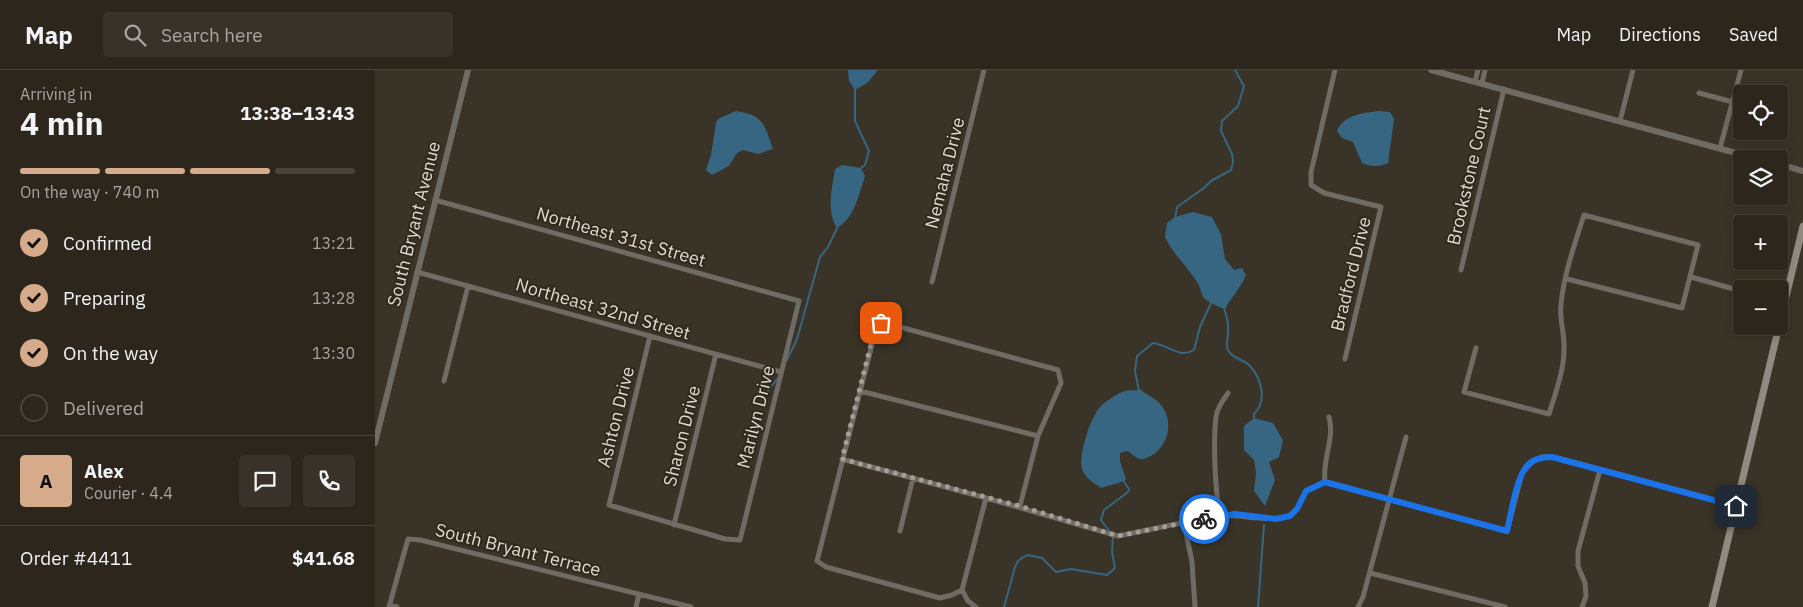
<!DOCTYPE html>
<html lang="en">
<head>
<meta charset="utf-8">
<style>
	:root { --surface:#2c261d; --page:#38322a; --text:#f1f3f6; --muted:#a6a5a4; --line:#48433b; --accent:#d6ab8b }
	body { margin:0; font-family:"IBM Plex Sans",sans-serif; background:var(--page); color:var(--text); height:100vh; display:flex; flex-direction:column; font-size:19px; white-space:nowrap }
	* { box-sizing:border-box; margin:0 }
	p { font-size:16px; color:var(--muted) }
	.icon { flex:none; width:28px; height:28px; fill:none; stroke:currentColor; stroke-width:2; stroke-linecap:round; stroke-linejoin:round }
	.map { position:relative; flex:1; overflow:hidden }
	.panel { display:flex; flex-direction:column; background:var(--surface); width:375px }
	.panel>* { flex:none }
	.controls { position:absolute; left:1358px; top:15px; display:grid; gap:10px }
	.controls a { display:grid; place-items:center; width:55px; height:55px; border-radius:5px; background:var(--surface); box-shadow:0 2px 8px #0003,0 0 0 1px var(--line); font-size:25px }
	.pin { position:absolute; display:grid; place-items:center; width:42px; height:42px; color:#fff; margin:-21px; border-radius:10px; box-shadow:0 2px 8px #0006 }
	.courier { position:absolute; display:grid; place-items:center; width:50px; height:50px; margin:-25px; border:4px solid #1a73e8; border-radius:50%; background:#fff; color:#222; box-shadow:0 1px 6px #0007 }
	.overview em { font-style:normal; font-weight:800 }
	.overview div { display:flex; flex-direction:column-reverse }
	.overview { display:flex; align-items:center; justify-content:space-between; height:85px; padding:0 20px }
	h1 { font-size:32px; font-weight:800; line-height:38px }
	.bar { display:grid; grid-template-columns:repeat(4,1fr); gap:8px 5px; align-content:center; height:60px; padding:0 20px }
	.bar i { height:6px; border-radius:4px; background:var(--line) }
	.bar .current { background:var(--accent) }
	.bar p { grid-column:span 4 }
	.line { display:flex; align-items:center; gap:12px; padding:0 20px; border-top:1px solid var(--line) }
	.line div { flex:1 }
	.round { display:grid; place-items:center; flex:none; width:52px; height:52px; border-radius:5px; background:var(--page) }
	ol { padding:0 20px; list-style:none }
	li { display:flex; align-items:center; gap:15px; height:55px }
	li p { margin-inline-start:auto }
	li .icon { padding:5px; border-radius:50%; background:var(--accent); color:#111; stroke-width:4 }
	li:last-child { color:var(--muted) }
	li i { width:28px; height:28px; border:2px solid var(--line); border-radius:50% }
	header { display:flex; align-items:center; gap:30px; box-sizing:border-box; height:70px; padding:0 25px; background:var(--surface); border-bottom:1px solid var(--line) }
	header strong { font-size:24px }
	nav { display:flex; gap:28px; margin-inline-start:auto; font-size:18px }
	.search { width:350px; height:45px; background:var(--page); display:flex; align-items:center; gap:12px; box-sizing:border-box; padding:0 18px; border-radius:5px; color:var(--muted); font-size:19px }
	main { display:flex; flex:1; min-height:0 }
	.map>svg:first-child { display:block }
	.water { fill:#376682 }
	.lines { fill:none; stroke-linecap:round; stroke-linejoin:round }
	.stream { stroke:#376682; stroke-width:2 }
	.minor { stroke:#6f6c66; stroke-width:5 }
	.tertiary { stroke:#6f6c66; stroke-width:6 }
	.secondary { stroke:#8f8b82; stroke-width:7 }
	.done { stroke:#a5a097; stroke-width:5; stroke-dasharray:0 9 }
	.route { stroke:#1a73e8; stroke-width:6 }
	.labels { text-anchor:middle; stroke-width:4; stroke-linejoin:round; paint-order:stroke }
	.street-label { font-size:18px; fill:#dfdbd3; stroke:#30291d }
</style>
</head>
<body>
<header>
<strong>Map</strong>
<div class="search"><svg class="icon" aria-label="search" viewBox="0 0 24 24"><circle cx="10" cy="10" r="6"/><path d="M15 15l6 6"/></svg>Search here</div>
<nav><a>Map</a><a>Directions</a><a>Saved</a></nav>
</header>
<main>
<section class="panel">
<div class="overview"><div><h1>4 min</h1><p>Arriving in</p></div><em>13:38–13:43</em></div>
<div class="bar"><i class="current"></i><i class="current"></i><i class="current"></i><i></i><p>On the way · 740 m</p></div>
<ol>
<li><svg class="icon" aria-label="check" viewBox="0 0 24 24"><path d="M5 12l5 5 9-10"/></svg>Confirmed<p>13:21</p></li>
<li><svg class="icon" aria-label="check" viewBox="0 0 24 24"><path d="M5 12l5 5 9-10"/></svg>Preparing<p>13:28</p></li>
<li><svg class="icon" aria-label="check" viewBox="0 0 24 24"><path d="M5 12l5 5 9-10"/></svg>On the way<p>13:30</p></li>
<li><i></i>Delivered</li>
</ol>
<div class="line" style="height:90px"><b class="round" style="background:var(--accent);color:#111">A</b><div><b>Alex</b><p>Courier · 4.4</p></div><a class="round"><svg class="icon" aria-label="chat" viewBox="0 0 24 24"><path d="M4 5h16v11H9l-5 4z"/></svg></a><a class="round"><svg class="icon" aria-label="phone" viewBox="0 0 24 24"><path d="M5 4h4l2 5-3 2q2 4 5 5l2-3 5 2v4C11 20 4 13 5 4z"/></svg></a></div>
<div class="line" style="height:65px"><div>Order #4411</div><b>$41.68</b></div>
</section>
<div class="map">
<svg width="1428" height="537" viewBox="0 0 1428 537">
	<rect width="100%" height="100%" fill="#3a3327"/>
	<path class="water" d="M473,0H503L492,13L480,20L474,11Z
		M361,41C389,45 390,56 398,79L383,84L368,80L362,83L354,96L337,105L331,100L336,85L341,53L343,49Z
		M1004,41L1015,42L1019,49L1013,93C1005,97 996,97 987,93L978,72L967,68L962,61C969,44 989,43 1004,41Z
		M467,95L486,98L490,106C484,123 480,148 462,158C451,141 457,118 460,99Z
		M818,142L837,147L846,164L850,189L859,200L867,198L871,205C866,218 856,227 850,239C846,238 832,231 830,229C826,225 826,218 822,212C812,196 798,184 790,167L792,153L800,147Z
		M765,319C771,325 781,328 786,335C799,351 794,375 776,386C773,387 769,390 765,389C760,388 757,383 752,381L745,383V391L751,409C746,414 733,415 726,418C719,413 710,408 707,399C703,386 716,344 727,335C733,330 743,323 750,321C755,319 759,322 765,319Z
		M879,348L898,353L908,370L904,387L894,392L900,410L890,436L879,421L881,403L879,390L869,380V356Z"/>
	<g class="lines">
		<path class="stream" d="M480,19V51L494,81L490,95L486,98
			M800,149L802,137L829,118L836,111L856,100L858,92L857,84L846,61L847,51L863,36L869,16L860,0
			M849,238C851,244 853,250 853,257C854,264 850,274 853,280C857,289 869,289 875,296C887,309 892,332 879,344V349
			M412,290L422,269L445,187L453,177L463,156
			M764,321L760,301L762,286L778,273C793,275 805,289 819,280L825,257L836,233
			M387,329L402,309
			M735,462L726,450L729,440L753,422L754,419L748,410
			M629,537L640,497L643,491L652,485L667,488L681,502L696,499L732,505L740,498L737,482L738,466
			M883,537L889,455"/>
		<path class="minor" d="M960,0L936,102V115L949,123L1006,137L970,289
			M1100,12L1103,0
			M1107,13L1110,0
			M1324,23L1358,32
			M1245,51L1258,0
			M1345,78L1366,0
			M60,130L424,231L365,470L350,469L234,435L275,266
			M1086,200L1129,19
			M42,202L406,302
			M1316,207L1366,221
			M557,212L609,0
			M1101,278L1089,322L1174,344C1180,324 1189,301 1189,280C1190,264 1184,250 1186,234C1189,204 1200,173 1209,145L1323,175L1307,238L1192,209
			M69,311L93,216
			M485,321L663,366
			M954,347C960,369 947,389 950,412L1132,461L1147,403L1158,391L1167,387H1177L1205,394L1361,436
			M467,389L611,428
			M845,445C840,421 838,372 841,347C842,338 848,330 853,323
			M809,453L817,492L820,537
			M299,455L341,284
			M525,461L538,408
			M995,503L1130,537
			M587,520L577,525L565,528L451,497L442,491L502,255L510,253L683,300L686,313L663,366L645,436
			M15,535L22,537
			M14,537L33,469L45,470L316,537
			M261,537L264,524
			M601,537L593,531L587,520L611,428L743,466L845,445C861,444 906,454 917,444C924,439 927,428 931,421L950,412
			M983,537L988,527L1031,367
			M1207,537L1211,526L1210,513L1203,496V481L1225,400"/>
		<path class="tertiary" d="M1056,0L1383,89
			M1404,94L1428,101
			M0,373L93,0"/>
		<path class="secondary" d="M1404,256L1428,156
			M1337,537L1404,256"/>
	</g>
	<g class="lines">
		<path class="done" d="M506,253L500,258L467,389L645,436L743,466L829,449"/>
		<path class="route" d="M829,449L860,444L901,449L915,446L922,439L931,421L950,412L1132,461C1136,445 1141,408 1152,396C1158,388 1168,387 1177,387L1361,436"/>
	</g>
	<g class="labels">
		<g class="street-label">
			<text transform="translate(570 103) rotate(-76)" y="6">Nemaha Drive</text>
			<text transform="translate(1094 106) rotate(-77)" y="6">Brookstone Court</text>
			<text transform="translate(39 154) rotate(-76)" y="6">South Bryant Avenue</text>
			<text transform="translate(246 167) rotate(16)" y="6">Northeast 31st Street</text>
			<text transform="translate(976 204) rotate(-76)" y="6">Bradford Drive</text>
			<text transform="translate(228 239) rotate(16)" y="6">Northeast 32nd Street</text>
			<text transform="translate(241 347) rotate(-76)" y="6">Ashton Drive</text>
			<text transform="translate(381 347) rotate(-76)" y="6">Marilyn Drive</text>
			<text transform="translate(307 366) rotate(-76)" y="6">Sharon Drive</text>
			<text transform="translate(143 480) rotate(14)" y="6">South Bryant Terrace</text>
		</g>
	</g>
</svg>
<div class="controls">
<a><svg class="icon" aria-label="locate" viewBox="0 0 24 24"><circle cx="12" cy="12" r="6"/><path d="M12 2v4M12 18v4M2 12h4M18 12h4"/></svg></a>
<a><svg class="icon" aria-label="layers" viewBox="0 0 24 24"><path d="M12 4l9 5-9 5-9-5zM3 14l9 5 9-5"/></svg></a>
<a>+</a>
<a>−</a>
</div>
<div class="pin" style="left:506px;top:253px;background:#ea580c"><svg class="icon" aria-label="bag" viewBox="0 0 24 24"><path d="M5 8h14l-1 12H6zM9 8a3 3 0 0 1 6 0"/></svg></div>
<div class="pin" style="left:1361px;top:436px;background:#1f2937"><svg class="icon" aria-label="home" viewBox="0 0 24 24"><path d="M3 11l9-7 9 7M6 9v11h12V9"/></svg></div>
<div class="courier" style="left:829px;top:449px"><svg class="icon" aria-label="bike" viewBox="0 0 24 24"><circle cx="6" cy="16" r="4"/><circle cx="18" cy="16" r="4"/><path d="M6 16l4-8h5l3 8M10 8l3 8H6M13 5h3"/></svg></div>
</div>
</main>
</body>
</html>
